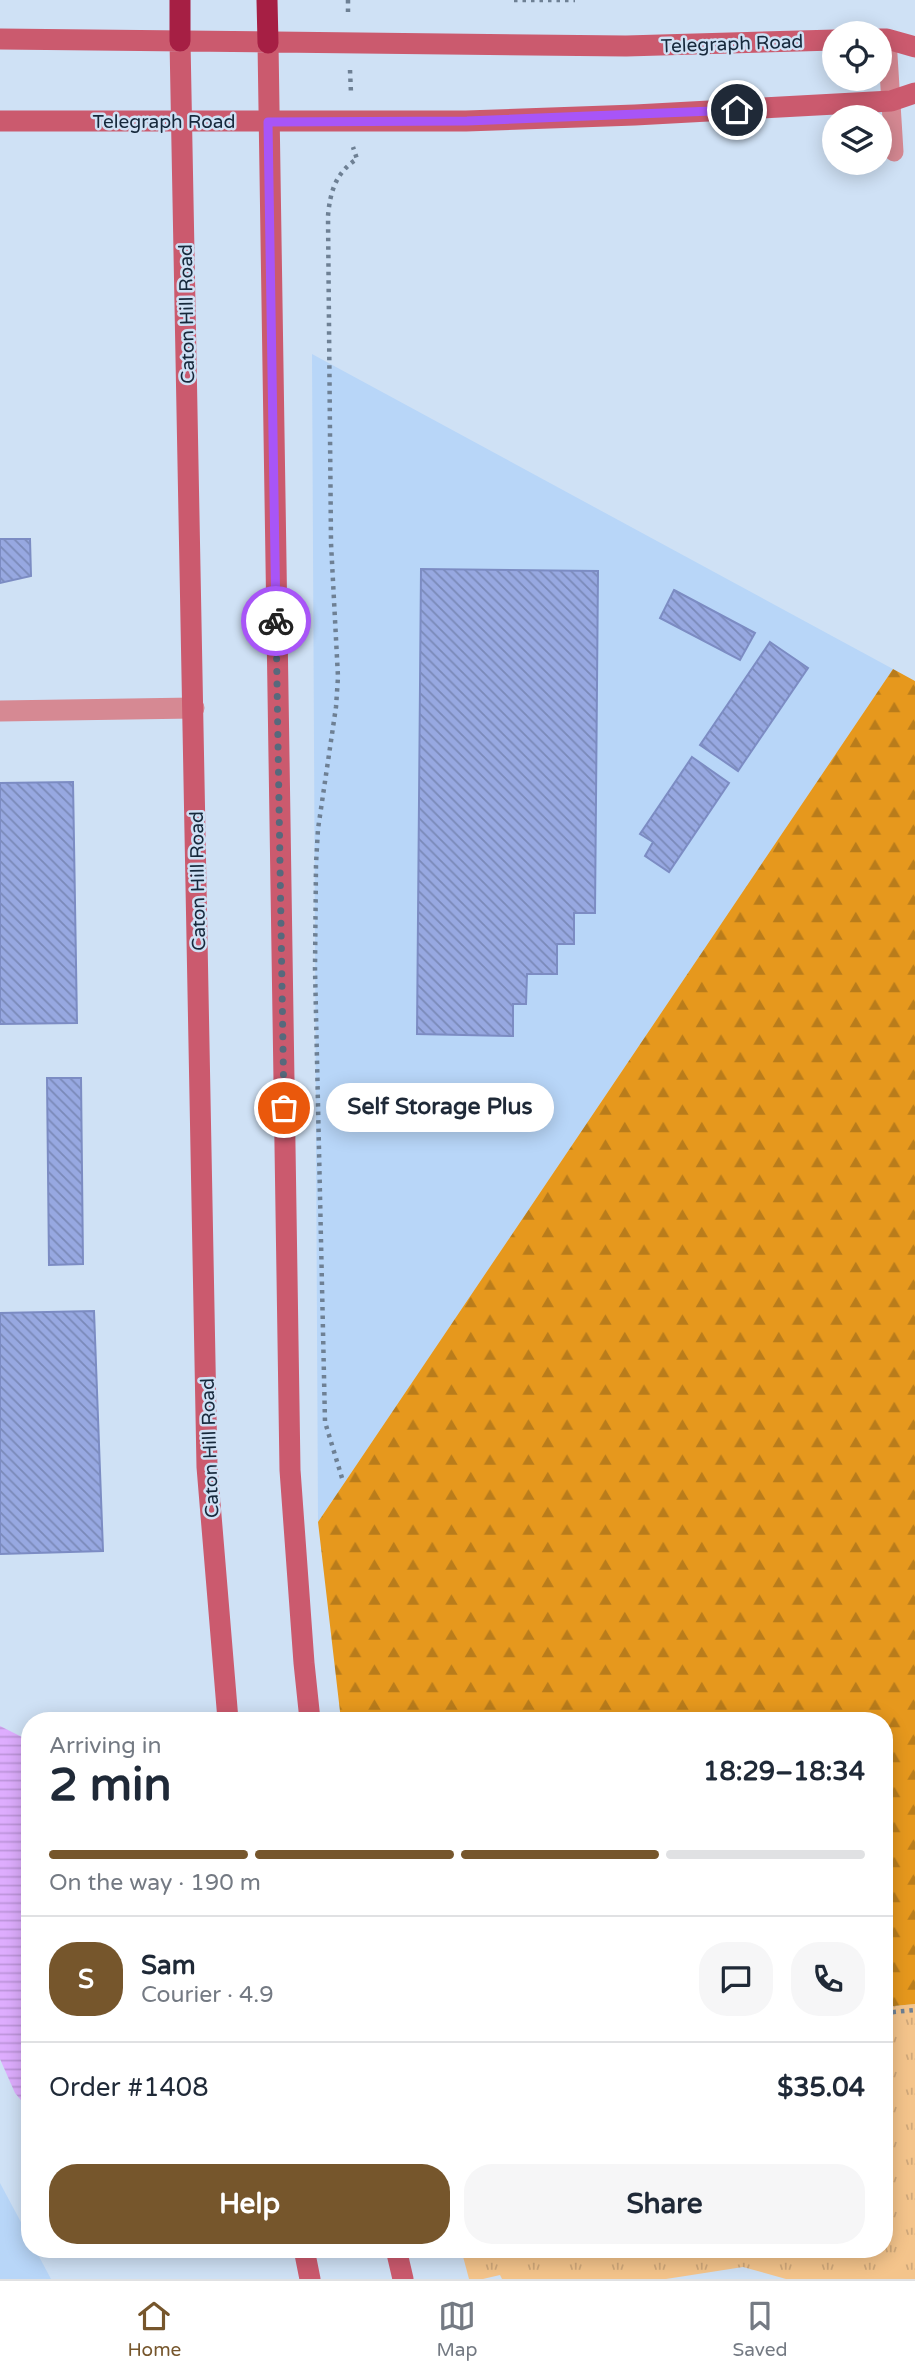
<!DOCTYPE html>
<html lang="en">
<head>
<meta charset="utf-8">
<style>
	:root { --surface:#fff; --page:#f6f6f7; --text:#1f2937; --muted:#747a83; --line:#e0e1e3; --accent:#76562c }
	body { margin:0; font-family:"Varela Round",sans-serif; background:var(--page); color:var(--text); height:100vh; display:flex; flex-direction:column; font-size:26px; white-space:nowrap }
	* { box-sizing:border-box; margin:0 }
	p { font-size:23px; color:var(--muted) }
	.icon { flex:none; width:38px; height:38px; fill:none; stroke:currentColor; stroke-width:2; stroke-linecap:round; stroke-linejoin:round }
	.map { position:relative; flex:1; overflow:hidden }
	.details { position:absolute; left:21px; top:1712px; width:872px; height:546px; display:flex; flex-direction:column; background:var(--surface); border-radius:28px; box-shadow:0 4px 18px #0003 }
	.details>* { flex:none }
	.fabs { position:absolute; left:822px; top:21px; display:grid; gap:14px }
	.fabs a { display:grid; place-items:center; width:70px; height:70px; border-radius:50%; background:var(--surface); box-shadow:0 4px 18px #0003; font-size:35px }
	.pin { position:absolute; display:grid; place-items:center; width:60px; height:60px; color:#fff; margin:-30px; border:4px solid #fff; border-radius:50%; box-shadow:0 2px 7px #0007 }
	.courier { position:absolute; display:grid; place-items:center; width:70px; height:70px; margin:-35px; border:5px solid #a855f7; border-radius:50%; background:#fff; color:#222; box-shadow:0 2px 9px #0007 }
	.bubble { position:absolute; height:49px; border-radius:24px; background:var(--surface); box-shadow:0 4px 18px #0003; font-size:23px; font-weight:800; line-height:49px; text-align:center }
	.overview em { font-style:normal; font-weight:800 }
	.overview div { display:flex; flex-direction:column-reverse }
	.overview { display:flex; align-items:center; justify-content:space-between; height:119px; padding:0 28px }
	h1 { font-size:46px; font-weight:800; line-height:52px }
	.bar { display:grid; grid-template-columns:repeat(4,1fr); gap:10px 7px; align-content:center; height:84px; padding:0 28px }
	.bar i { height:9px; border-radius:5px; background:var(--line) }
	.bar .current { background:var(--accent) }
	.bar p { grid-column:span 4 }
	.line { display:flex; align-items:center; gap:18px; padding:0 28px; border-top:2px solid var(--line) }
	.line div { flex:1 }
	.round { display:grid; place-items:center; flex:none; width:74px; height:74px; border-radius:28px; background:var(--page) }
	.action { display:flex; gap:14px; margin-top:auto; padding:14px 28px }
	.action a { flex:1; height:80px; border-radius:28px; background:var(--accent); color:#fff; font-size:28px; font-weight:800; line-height:80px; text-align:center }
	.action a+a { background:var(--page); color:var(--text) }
	.tabs { display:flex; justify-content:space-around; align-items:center; height:98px; border-top:2px solid var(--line); background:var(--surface); font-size:19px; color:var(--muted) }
	.tabs a { display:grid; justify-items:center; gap:4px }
	.tabs .current { color:var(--accent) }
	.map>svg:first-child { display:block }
	.built { fill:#b8d6f8 }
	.grass { fill:url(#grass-tufts) }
	.forest { fill:url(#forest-firs) }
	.water { fill:url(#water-rules) }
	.building { fill:url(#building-back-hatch); stroke:#7c8cc3; stroke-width:2 }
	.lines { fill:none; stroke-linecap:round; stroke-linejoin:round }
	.path { stroke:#6e8094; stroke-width:4.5; stroke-dasharray:3.5 5; stroke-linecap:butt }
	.lane { stroke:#d68993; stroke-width:19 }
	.street { stroke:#d68993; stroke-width:21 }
	.secondary { stroke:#cb5a6e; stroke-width:21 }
	.highway { stroke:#a61f44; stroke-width:21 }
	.done { stroke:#57697c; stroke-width:7; stroke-dasharray:0 12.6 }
	.route { stroke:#a855f7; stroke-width:9 }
	.labels { text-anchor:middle; stroke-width:5; stroke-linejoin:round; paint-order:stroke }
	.street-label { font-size:19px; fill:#16283b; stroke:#cfe1f5 }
</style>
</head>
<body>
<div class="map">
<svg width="915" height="2279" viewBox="0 0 915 2279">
	<defs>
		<pattern id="grass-tufts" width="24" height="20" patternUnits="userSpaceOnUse" patternTransform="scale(1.75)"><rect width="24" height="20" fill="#f4c48b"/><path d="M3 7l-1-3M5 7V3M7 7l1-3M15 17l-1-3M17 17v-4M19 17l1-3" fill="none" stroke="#d0a879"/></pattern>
		<pattern id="forest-firs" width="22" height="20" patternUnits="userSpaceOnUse" patternTransform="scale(1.75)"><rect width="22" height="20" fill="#e6981d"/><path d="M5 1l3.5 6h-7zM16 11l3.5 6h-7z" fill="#b97c1b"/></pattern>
		<pattern id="water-rules" width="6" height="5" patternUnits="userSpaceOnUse" patternTransform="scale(1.75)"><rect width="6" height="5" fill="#deadfe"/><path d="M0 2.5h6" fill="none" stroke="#be95db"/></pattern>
		<pattern id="building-back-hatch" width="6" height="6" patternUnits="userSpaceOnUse" patternTransform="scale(1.75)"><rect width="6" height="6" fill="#97a8e1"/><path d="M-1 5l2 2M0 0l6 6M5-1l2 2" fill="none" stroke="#7a89b8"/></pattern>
	</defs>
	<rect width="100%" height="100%" fill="#cfe1f5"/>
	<path class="built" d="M312,354L893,669L318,1522Z
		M0,2183L30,2239V2249H35L51,2279H0Z"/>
	<path class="grass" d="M915,2004V2279H786L743,2267L666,2279H502L500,2275L483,2279H469L461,2249H884V2007Z"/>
	<path class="forest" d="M893,669L915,681V2004L884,2007V1720H341L318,1522Z"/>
	<path class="water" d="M0,1726L30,1741V2111L15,2093L0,2059Z"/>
	<path class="building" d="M0,539H30L31,576L0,583Z
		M421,569L598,571L595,913H574V944H557V974H527L526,1004H513V1036L417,1034Z
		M674,590L755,633L740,660L660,618Z
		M770,642L808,668L738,771L700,745Z
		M692,757L729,783L669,872L645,856L653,842L640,834Z
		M73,782L77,1023L0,1024V783Z
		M47,1078H81L83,1264L49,1265Z
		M94,1311L103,1551L0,1554V1313Z"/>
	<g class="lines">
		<path class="path" d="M348,0V16
			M514,0H575
			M350,70L351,93
			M342,1478L325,1422L315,969L316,864L318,829L336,707L338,677L331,543L328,216C330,192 336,172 357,159L353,147
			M884,2013L915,2010"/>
		<path class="lane" d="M887,39L894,152"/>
		<path class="street" d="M0,711L194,708"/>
		<path class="secondary" d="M0,39L626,46L835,40
			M880,39H887L915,47
			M180,41L207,1467L228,1720
			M268,43L290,1470L304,1663L310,1720
			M0,121H466L635,115L891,101L915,93
			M304,2249L310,2279
			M396,2249L403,2279"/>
		<path class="highway" d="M180,0V41
			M267,0L268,43"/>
	</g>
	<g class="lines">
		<path class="done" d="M276,621L284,1108"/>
		<path class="route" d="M276,621L268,122L467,121L737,110"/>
	</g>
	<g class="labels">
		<g class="street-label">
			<text transform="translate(732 43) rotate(-2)" y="7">Telegraph Road</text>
			<text x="164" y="128">Telegraph Road</text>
			<text transform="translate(186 314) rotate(-91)" y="7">Caton Hill Road</text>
			<text transform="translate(197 881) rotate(-91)" y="7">Caton Hill Road</text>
			<text transform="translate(209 1448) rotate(-92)" y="7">Caton Hill Road</text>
		</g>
	</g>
</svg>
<div class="fabs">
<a><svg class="icon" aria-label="locate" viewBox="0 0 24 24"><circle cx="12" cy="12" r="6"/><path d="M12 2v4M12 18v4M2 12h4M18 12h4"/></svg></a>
<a><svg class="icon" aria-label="layers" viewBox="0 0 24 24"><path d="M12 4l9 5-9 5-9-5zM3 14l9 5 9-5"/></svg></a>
</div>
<div class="pin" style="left:284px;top:1108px;background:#ea580c"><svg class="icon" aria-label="bag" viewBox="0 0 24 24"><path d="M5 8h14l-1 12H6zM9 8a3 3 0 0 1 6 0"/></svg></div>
<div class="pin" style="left:737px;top:110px;background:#1f2937"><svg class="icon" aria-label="home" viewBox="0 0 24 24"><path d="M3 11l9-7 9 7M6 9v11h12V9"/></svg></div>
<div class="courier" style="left:276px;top:621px"><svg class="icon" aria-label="bike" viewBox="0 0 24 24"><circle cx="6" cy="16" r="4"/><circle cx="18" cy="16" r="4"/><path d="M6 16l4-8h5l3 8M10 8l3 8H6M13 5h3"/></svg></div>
<div class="bubble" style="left:326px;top:1083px;width:228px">Self Storage Plus</div>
<section class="details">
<div class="overview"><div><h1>2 min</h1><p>Arriving in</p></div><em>18:29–18:34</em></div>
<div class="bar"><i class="current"></i><i class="current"></i><i class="current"></i><i></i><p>On the way · 190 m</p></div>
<div class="line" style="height:126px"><b class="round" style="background:var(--accent);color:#fff">S</b><div><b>Sam</b><p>Courier · 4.9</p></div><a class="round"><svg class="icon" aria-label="chat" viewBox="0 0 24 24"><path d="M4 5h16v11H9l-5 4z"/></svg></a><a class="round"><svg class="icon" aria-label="phone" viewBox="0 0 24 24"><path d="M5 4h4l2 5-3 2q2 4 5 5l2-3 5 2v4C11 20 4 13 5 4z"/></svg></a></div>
<div class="line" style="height:91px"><div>Order #1408</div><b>$35.04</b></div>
<div class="action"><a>Help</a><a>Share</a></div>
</section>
</div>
<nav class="tabs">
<a class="current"><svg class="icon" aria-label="home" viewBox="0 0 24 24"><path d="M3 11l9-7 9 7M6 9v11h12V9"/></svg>Home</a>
<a><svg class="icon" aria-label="map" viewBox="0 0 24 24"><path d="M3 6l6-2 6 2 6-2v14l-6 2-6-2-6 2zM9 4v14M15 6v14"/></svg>Map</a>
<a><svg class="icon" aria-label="saved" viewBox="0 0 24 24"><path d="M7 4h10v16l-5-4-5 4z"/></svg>Saved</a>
</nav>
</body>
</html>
